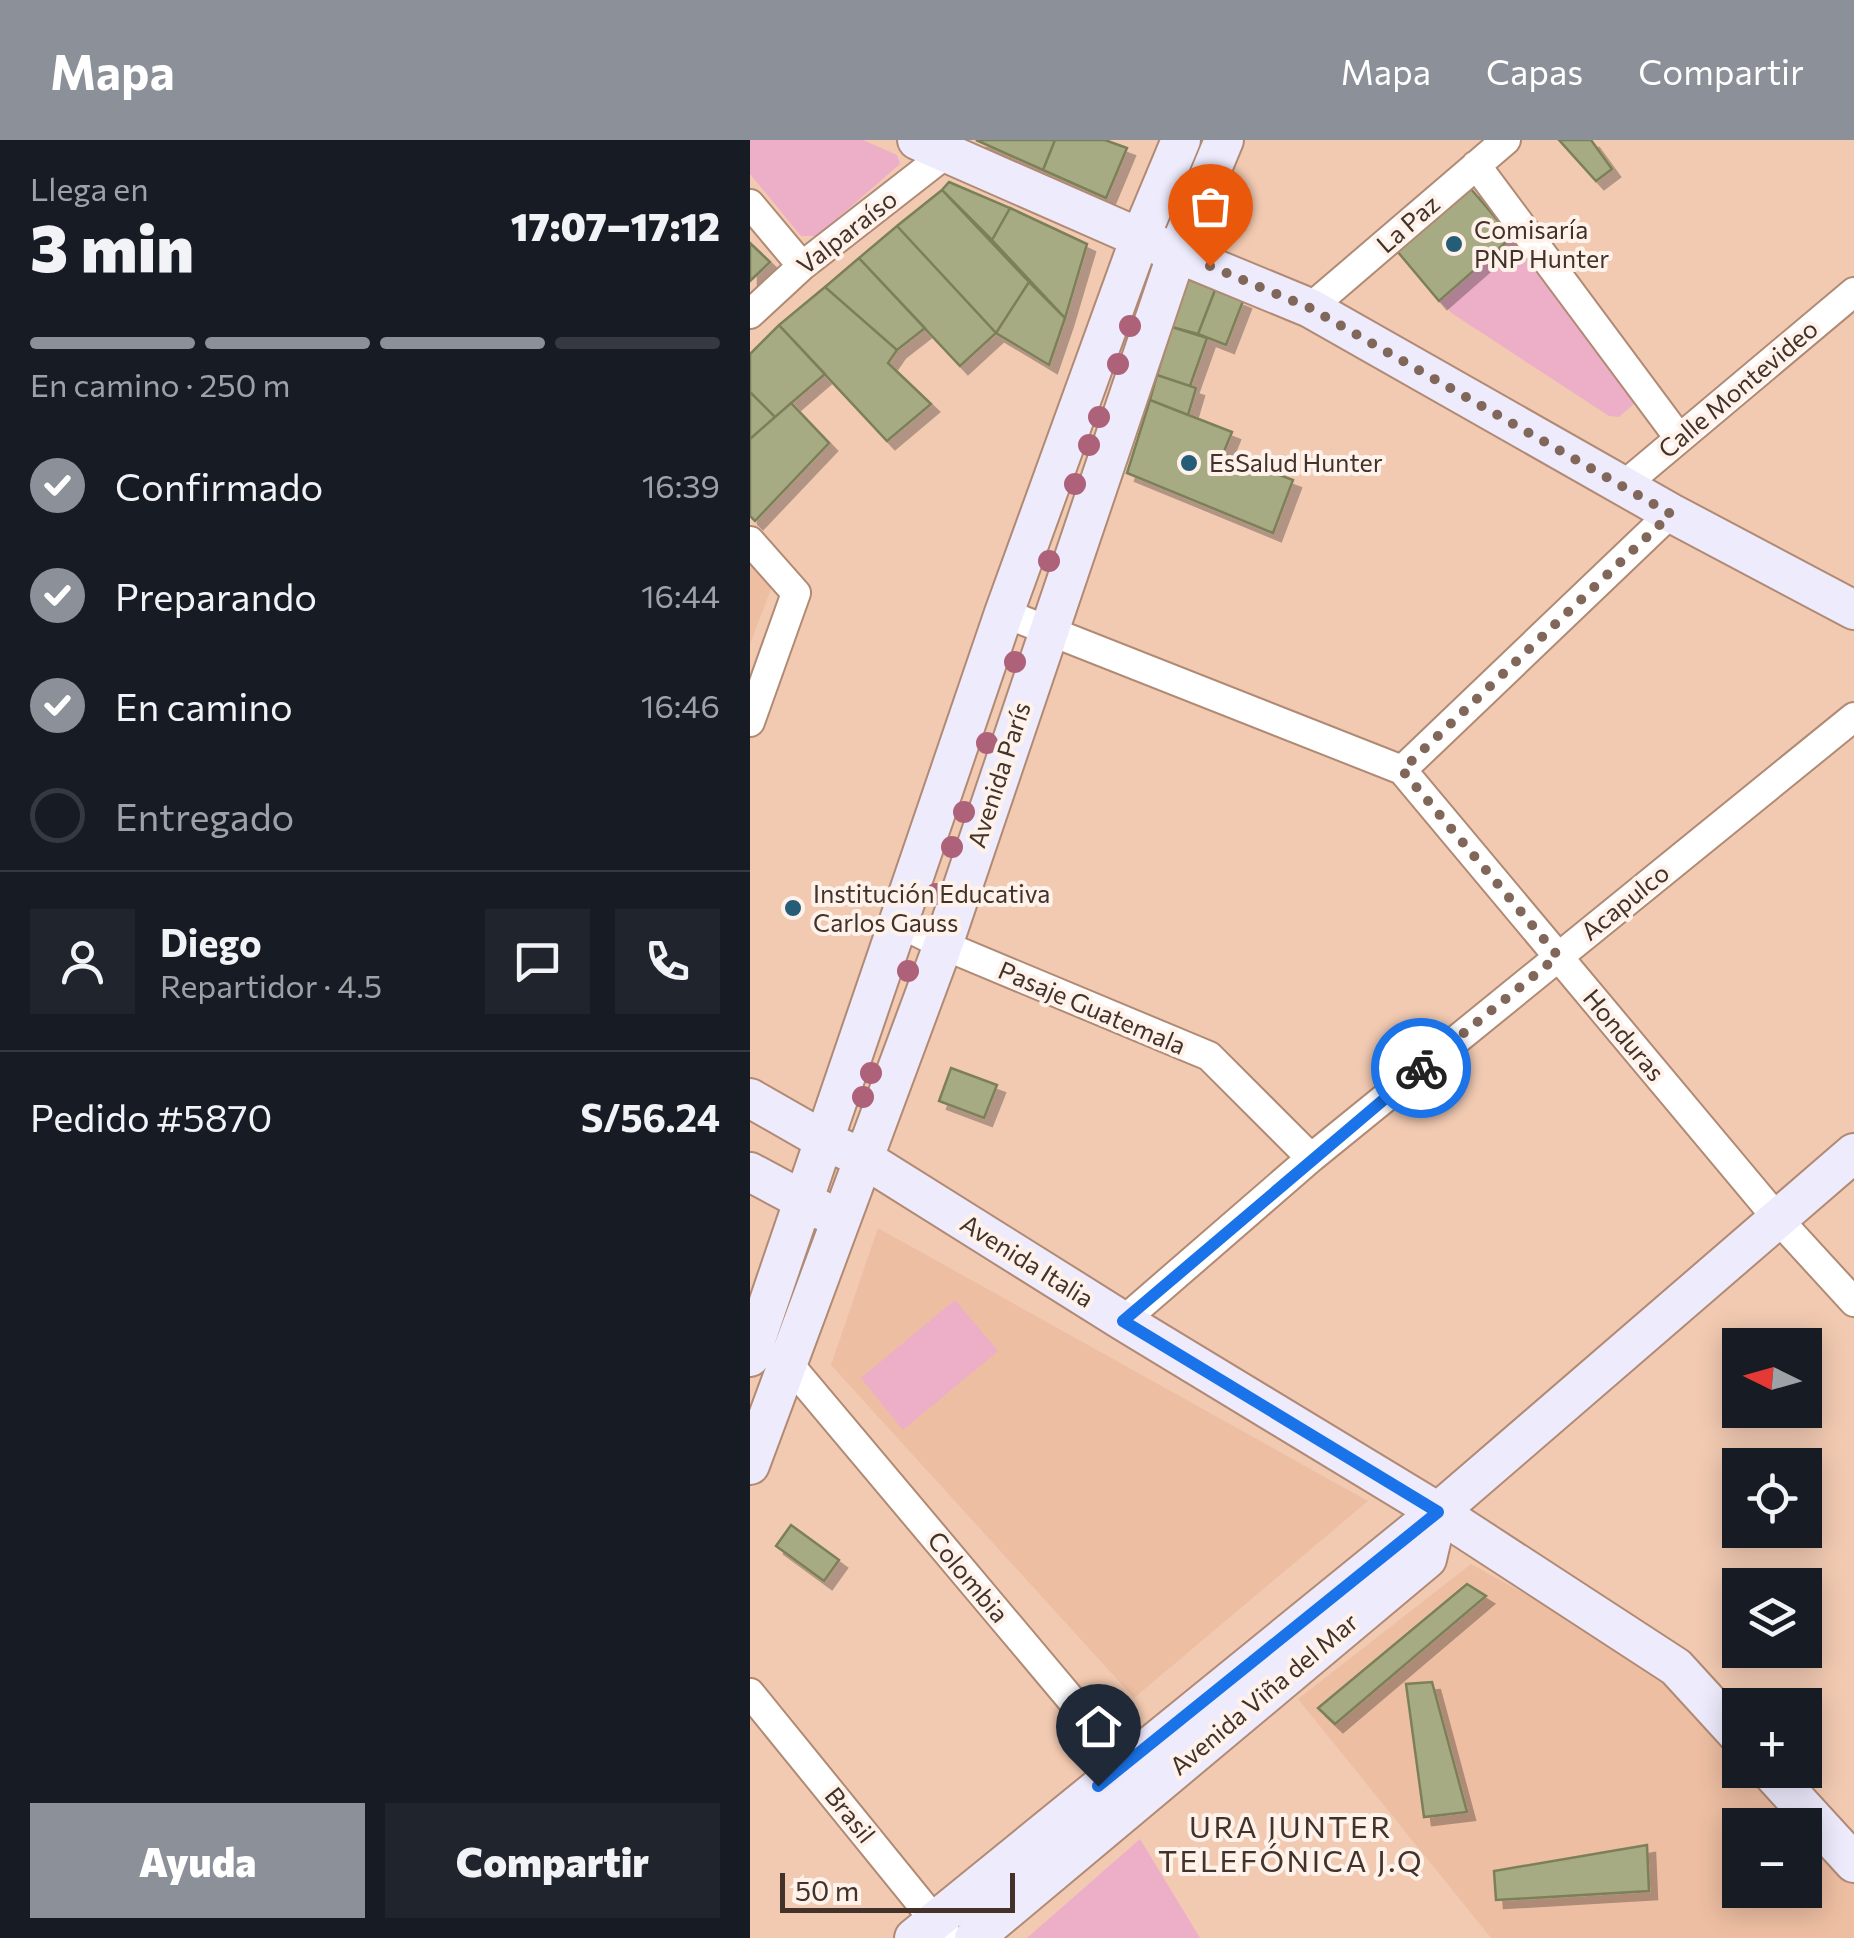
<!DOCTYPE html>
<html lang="es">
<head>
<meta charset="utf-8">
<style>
	:root { --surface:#171b24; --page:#20242c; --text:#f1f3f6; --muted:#9ea1a6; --line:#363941; --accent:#8c9099 }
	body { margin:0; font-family:Commissioner,sans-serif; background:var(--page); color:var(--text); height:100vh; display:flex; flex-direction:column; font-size:38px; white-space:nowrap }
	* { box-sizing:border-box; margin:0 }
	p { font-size:32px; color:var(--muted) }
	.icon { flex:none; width:55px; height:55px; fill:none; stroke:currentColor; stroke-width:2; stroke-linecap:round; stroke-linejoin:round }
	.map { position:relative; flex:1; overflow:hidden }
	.drawer { display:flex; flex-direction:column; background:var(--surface); width:750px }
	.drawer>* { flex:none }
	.needle { width:65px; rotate:275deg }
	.controls { position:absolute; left:972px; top:1188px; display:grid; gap:20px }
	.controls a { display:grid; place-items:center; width:100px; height:100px; border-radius:0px; background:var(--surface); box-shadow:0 5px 25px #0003; font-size:50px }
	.scale { position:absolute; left:30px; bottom:25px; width:235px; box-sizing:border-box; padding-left:10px; border:5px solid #423229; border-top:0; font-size:28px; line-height:35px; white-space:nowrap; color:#423229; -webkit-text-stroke:8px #fef2ea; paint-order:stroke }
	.pin { position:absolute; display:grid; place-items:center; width:85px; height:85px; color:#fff; margin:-102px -42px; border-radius:50% 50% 50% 0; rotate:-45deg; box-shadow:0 0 10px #0007 }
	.pin .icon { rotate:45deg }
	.courier { position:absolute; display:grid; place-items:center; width:100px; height:100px; margin:-50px; border:8px solid #1a73e8; border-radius:50%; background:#fff; color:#222; box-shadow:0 2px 12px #0007 }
	.summary em { font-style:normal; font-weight:800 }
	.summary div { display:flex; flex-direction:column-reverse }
	.summary { display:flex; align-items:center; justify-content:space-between; height:170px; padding:0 30px }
	h1 { font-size:65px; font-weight:800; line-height:75px }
	.bar { display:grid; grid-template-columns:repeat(4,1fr); gap:15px 10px; align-content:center; height:120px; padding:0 30px }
	.bar i { height:12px; border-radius:8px; background:var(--line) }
	.bar .current { background:var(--accent) }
	.bar p { grid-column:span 4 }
	.line { display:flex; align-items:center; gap:25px; padding:0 30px; border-top:2px solid var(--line) }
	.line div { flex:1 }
	.round { display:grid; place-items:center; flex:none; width:105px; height:105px; border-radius:0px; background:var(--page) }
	ol { padding:0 30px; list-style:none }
	li { display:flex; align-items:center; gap:30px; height:110px }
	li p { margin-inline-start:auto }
	li .icon { padding:10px; border-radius:50%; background:var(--accent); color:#fff; stroke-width:4 }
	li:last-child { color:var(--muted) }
	li i { width:55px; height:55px; border:5px solid var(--line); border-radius:50% }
	.action { display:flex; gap:20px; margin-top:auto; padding:20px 30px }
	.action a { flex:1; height:115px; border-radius:0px; background:var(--accent); color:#fff; font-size:40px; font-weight:800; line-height:115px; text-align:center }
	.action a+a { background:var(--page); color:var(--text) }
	header { display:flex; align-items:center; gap:60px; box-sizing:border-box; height:140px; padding:0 50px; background:var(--accent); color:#fff }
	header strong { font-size:48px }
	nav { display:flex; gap:55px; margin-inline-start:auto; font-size:35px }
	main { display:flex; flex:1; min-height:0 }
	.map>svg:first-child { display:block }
	.built { fill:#edbea2; fill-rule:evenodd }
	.green { fill:#edaec8 }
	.building { fill:#a7ab83; stroke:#7c8059; stroke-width:2.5; filter:url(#shadow) }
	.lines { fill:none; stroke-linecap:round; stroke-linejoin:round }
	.street-casing { stroke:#b08a74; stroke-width:32 }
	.secondary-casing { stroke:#b08a74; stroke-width:42 }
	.street { stroke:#fff; stroke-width:28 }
	.secondary { stroke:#eeebfd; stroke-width:38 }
	.tree { fill:#ae6279 }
	.done { stroke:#806759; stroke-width:10; stroke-dasharray:0 18 }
	.route { stroke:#1a73e8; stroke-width:12 }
	.poi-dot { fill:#255d77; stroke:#fef2ea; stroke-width:4 }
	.labels { text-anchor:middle; stroke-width:8; stroke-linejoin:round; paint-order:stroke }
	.street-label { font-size:25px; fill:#423229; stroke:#fef2ea }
	.poi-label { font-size:25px; fill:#423229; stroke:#fef2ea; text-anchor:start }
	.quarter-label { font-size:30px; letter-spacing:2.5px; fill:#423229; stroke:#fef2ea }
</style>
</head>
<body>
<header>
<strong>Mapa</strong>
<nav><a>Mapa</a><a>Capas</a><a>Compartir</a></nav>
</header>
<main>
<section class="drawer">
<div class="summary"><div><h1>3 min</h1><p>Llega en</p></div><em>17:07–17:12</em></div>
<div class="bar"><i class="current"></i><i class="current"></i><i class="current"></i><i></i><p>En camino · 250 m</p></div>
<ol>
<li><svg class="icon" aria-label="check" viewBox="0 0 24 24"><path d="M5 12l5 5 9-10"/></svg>Confirmado<p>16:39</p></li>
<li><svg class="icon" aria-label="check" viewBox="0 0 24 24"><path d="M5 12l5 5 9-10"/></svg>Preparando<p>16:44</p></li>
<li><svg class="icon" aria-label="check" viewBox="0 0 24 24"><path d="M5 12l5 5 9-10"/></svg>En camino<p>16:46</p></li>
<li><i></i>Entregado</li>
</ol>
<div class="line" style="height:180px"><a class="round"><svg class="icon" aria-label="person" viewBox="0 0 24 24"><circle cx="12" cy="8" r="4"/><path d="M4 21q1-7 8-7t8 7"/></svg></a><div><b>Diego</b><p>Repartidor · 4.5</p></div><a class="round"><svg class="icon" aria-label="chat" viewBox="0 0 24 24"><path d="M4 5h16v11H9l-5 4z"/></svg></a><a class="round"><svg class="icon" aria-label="phone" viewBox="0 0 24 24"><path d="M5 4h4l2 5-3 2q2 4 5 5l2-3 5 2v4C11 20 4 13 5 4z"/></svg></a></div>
<div class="line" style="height:130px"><div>Pedido #5870</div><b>S/56.24</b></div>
<div class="action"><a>Ayuda</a><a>Compartir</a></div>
</section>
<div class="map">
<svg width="1104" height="1798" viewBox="0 0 1104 1798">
	<defs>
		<filter id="shadow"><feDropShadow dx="8" dy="8" stdDeviation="0" flood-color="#0004"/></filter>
	</defs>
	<rect width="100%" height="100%" fill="#f2cab2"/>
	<path class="built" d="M0,418L23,444L0,504Z
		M128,1088L618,1361L384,1558L81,1225Z
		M721,1424L906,1527L990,1613V1630H1007L1104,1734V1798H741L548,1559ZM990,1685H1055V1750H990Z"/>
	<path class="green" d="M0,0H113L147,15L150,24L67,96H51L0,34Z
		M762,97L899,251L869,277L859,276L703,174L689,161Z
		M205,1160L248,1211L153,1290L111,1238Z
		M390,1699L450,1798H277Z"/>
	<path class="building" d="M226,0H305L293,30Z
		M305,0H355L377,8L356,58L293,30Z
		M809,0H841L862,29L846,41Z
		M199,42L260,68L242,100L192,50Z
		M721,49L762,97L689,161L647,111Z
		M192,50L279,142L246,193L147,86Z
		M260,68L337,104L315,178L242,100Z
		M147,86L246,193L210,226L109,118Z
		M0,103L20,122L0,141Z
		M109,118L175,188L147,210L75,147Z
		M438,139L465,150L448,194L422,187Z
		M279,142L315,178L299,225L246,193Z
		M75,147L147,210L138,223L181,264L137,301L29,185Z
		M465,150L493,161L476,205L448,194Z
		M29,185L75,234L25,277L0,252V214Z
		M422,187L457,198L440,246L407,235Z
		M407,235L446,248L438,275L400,260Z
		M0,252L25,277L0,299Z
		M400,260L482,292L473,314L543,340L523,393L377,333Z
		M41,263L79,303L5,381L0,376V299Z
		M201,928L247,945L234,978L189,961Z
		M41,1385L89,1420L74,1441L26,1406Z
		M717,1444L736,1456L585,1584L568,1568Z
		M682,1542L717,1672L674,1677L656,1544Z
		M897,1705L899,1751L746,1760L744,1731Z"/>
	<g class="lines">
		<defs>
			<path id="street" d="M726,25L929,298
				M0,64L52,126
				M560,168L756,0
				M0,174L52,126L197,13
				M873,346L1104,152
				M0,401L46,453L0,582
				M254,473L652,630L1027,1078L1104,1162
				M652,630L921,373
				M149,783L193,805L459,916L561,1018
				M373,1181L561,1018L1104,577
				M38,1223L387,1638
				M0,1553L199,1798"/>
			<path id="secondary" d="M167,0L390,98L560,168L921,373L1104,470
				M0,958L75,1001L113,1018L373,1181L688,1372L926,1527L990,1597
				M0,1032L73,1071
				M0,1217L254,473L390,98L431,0
				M0,1325L193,805L427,113L474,0
				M1019,1630L1104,1723
				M164,1798L688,1372L1104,1013
				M224,1798L677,1419L688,1372"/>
		</defs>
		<use href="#street" class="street-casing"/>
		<use href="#secondary" class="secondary-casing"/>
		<use href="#street" class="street"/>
		<use href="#secondary" class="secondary"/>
	</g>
	<g class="tree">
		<circle cx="380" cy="186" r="11"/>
		<circle cx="368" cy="224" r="11"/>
		<circle cx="349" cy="277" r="11"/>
		<circle cx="339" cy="305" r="11"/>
		<circle cx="325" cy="344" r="11"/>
		<circle cx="299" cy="421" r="11"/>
		<circle cx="265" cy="522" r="11"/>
		<circle cx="237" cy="603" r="11"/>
		<circle cx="214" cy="672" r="11"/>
		<circle cx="202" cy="707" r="11"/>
		<circle cx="186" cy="754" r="11"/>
		<circle cx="158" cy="831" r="11"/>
		<circle cx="121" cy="933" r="11"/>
		<circle cx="113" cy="957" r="11"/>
	</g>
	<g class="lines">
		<path class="done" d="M460,126L560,168L921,374L652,630L808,816L671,928"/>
		<path class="route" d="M348,1646L688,1372L373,1181L671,928"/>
	</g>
	<g class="poi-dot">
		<circle cx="704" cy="104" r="10"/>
		<circle cx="439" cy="323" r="10"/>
		<circle cx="43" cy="768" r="10"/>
	</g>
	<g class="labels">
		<g class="street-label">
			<text transform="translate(658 84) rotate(-41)" y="9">La Paz</text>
			<text transform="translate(97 92) rotate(-38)" y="9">Valparaíso</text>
			<text transform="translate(988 249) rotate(-40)" y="9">Calle Montevideo</text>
			<text transform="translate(249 635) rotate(-72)" y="9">Avenida París</text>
			<text transform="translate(875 762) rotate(-39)" y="9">Acapulco</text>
			<text transform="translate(342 868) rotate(23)" y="9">Pasaje Guatemala</text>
			<text transform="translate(874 895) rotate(50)" y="9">Honduras</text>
			<text transform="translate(277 1121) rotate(32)" y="9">Avenida Italia</text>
			<text transform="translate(218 1437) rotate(50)" y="9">Colombia</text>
			<text transform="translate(514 1554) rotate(-40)" y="9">Avenida Viña del Mar</text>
			<text transform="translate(100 1675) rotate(51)" y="9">Brasil</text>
		</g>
		<g class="poi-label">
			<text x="724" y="99">Comisaría<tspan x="724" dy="29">PNP Hunter</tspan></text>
			<text x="459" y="332">EsSalud Hunter</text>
			<text x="63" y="763">Institución Educativa<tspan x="63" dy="29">Carlos Gauss</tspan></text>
		</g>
		<g class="quarter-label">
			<text x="541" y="1698">URA JUNTER<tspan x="541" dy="34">TELEFÓNICA J.Q</tspan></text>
		</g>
	</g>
</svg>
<div class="controls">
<a><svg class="needle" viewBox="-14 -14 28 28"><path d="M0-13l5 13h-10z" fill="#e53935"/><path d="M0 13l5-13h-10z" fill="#9ea1a6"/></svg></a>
<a><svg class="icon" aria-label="locate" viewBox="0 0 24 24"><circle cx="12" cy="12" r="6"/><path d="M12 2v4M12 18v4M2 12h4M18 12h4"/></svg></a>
<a><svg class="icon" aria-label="layers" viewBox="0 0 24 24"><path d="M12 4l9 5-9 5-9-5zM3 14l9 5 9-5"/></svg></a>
<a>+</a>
<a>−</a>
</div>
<div class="scale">50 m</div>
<div class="pin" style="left:460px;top:126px;background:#ea580c"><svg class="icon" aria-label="bag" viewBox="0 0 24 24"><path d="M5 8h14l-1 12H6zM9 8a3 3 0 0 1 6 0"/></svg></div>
<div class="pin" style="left:348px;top:1646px;background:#1f2937"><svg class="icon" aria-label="home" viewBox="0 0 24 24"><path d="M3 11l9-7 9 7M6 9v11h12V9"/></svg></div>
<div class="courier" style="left:671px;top:928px"><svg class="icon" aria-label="bike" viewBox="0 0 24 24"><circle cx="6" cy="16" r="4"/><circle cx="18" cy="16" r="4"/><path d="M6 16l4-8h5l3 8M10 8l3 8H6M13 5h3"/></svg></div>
</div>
</main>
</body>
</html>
